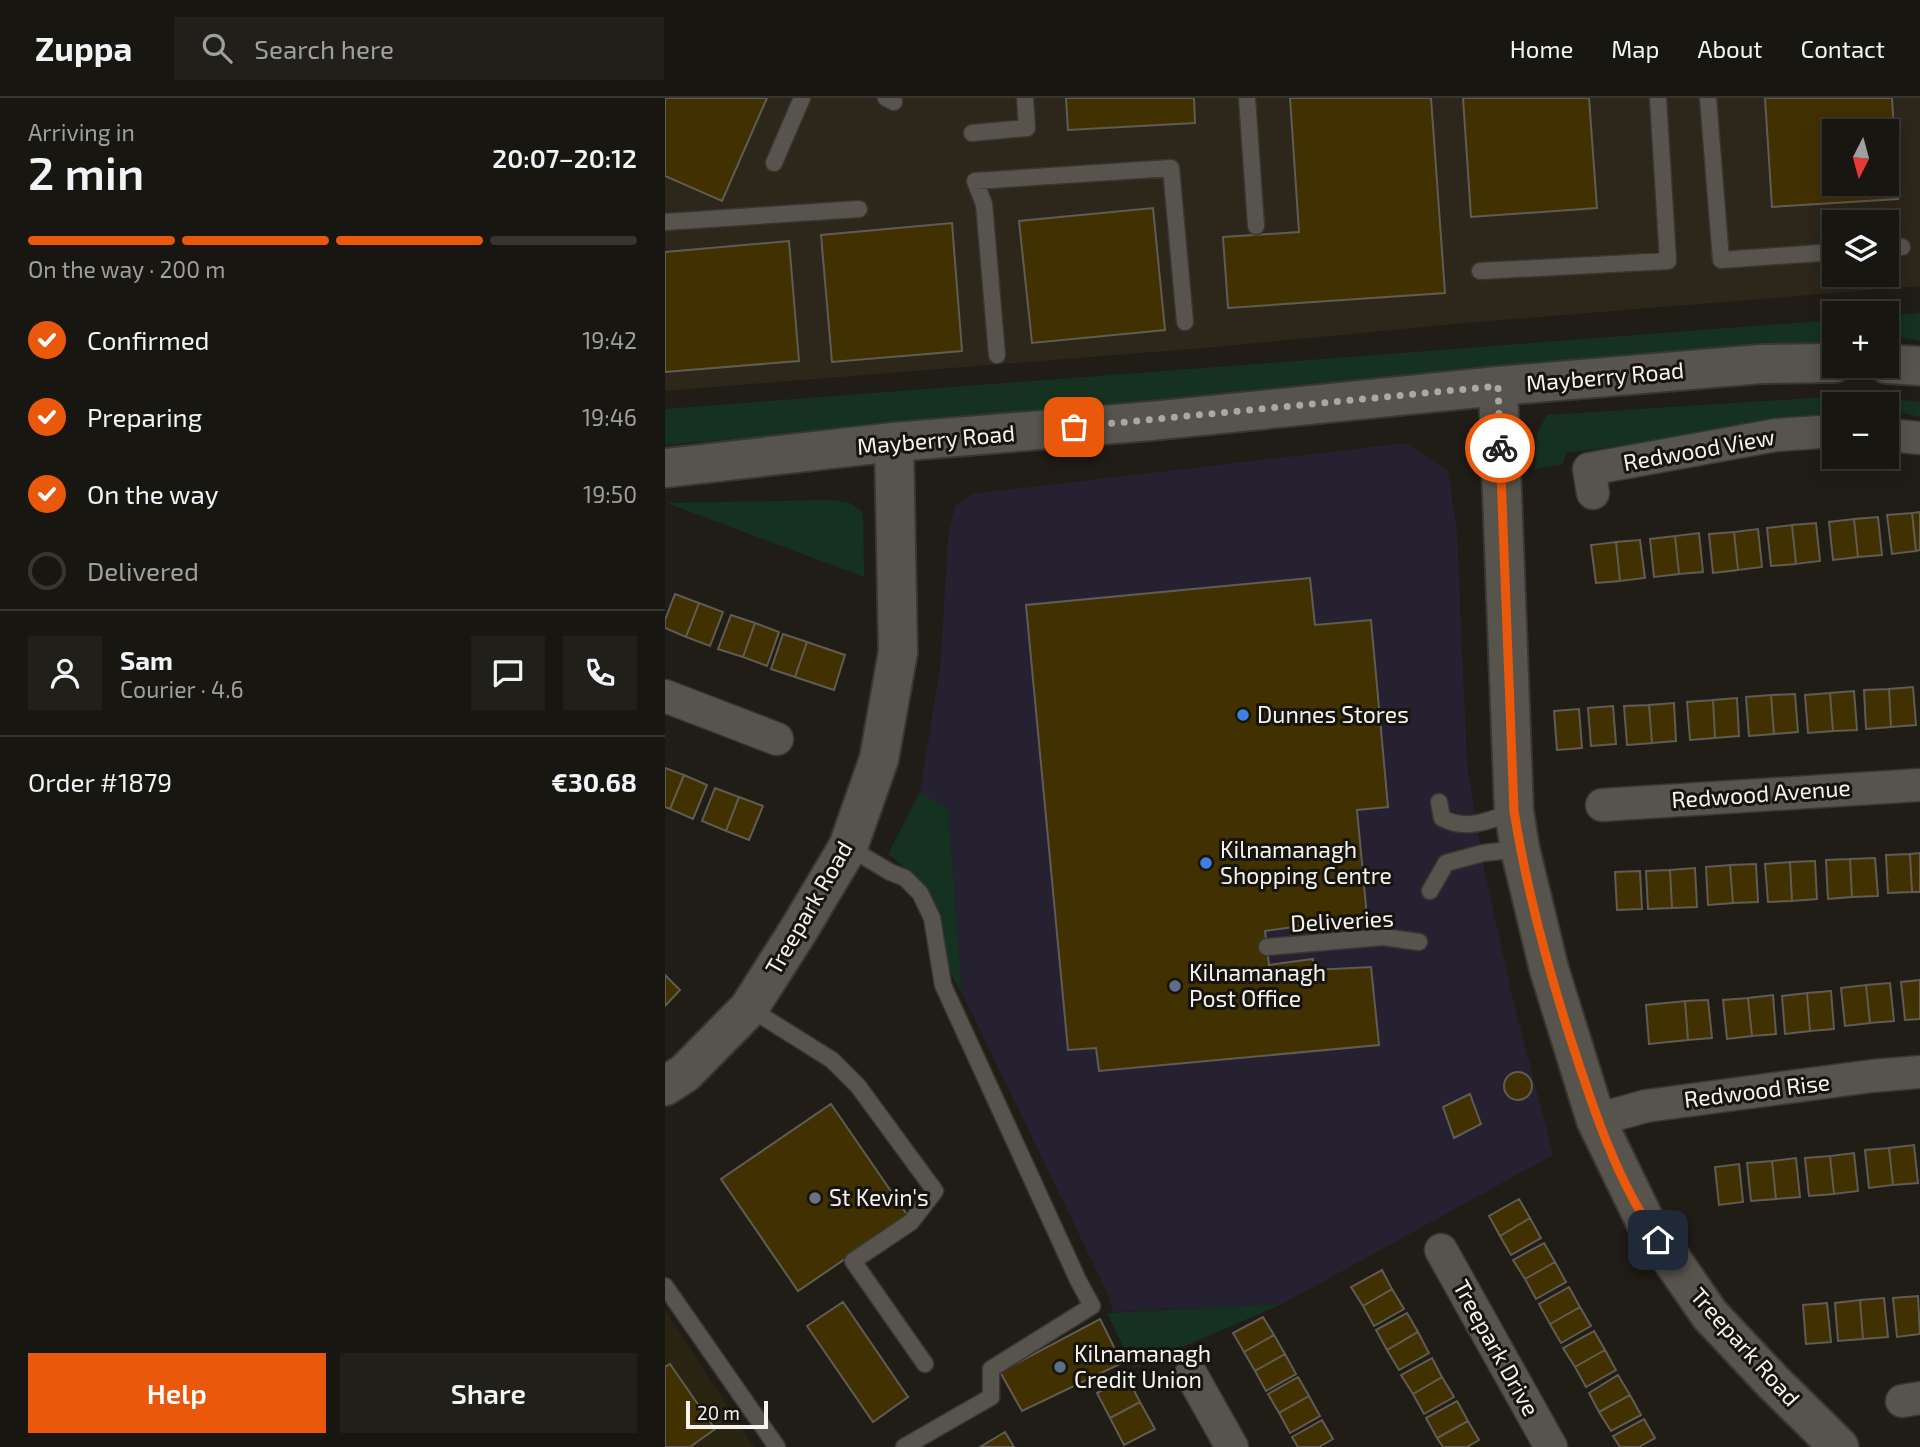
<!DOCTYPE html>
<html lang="en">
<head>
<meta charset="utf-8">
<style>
	:root { --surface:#181611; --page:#211f1a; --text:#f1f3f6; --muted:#9f9f9f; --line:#363531; --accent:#ea580c }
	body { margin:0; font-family:"Exo 2",sans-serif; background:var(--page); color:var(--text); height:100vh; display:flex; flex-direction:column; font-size:26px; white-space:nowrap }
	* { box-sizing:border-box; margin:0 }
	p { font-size:23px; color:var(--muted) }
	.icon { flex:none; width:38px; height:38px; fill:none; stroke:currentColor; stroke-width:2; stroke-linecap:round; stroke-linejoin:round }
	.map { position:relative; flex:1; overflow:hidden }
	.drawer { display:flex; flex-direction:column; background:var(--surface); width:665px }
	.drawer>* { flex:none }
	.needle { width:46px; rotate:186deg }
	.tools { position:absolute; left:1157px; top:21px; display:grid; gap:14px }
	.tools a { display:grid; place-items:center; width:77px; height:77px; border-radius:0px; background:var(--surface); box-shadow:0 4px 18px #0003,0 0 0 2px var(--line); font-size:35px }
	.scale { position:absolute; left:21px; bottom:18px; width:82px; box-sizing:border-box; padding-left:7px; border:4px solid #f5f3ef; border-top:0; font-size:19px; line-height:24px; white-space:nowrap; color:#f5f3ef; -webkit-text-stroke:5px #17140e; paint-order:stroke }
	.pin { position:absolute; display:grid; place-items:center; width:60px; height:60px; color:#fff; margin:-30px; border-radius:14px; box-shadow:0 4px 10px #0006 }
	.courier { position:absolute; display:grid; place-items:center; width:70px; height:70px; margin:-35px; border:5px solid #ea580c; border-radius:50%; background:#fff; color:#222; box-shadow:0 2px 9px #0007 }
	.summary em { font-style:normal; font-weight:600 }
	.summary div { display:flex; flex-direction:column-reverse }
	.summary { display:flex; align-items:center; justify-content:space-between; height:119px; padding:0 28px }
	h1 { font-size:46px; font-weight:600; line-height:52px }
	.bar { display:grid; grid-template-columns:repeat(4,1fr); gap:10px 7px; align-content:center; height:84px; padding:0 28px }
	.bar i { height:9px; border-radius:5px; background:var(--line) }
	.bar .selected { background:var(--accent) }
	.bar p { grid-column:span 4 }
	.line { display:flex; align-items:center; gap:18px; padding:0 28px; border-top:2px solid var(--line) }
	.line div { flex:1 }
	.round { display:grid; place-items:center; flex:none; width:74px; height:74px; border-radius:0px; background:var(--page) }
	ol { padding:0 28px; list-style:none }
	li { display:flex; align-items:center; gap:21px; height:77px }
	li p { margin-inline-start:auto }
	li .icon { padding:7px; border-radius:50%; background:var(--accent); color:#fff; stroke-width:4 }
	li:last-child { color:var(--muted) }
	li i { width:38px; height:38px; border:4px solid var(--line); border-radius:50% }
	.cta { display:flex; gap:14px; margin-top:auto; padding:14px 28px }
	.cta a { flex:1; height:80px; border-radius:0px; background:var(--accent); color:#fff; font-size:28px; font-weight:600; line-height:80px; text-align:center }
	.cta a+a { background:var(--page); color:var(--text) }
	header { display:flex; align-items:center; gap:42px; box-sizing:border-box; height:98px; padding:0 35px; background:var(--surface); border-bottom:2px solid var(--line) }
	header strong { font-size:33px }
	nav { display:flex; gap:38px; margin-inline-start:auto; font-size:24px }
	.search { width:490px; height:63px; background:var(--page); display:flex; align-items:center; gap:18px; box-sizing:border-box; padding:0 24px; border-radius:0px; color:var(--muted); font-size:26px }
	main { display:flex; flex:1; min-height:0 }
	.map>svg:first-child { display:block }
	.commercial { fill:#262131 }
	.built { fill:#2c261b; fill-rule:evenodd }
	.education { fill:#2a2413 }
	.green { fill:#153220 }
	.building { fill:#413000; stroke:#605c55; stroke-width:2; fill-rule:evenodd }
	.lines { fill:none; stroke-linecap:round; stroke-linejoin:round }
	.service-casing { stroke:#393633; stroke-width:19 }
	.minor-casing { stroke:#393633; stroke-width:35 }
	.tertiary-casing { stroke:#393633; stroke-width:42 }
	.service { stroke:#57544d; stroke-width:16 }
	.minor { stroke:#57544d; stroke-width:32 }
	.tertiary { stroke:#57544d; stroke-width:38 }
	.done { stroke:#aaa8a3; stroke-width:7; stroke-dasharray:0 12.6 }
	.route { stroke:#ea580c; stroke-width:9 }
	.shop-dot { fill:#3f7fe0; stroke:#17140e; stroke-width:2.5 }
	.service-dot { fill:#5c6f8a; stroke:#17140e; stroke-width:2.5 }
	.worship-dot { fill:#6b7280; stroke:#17140e; stroke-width:2.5 }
	.labels { text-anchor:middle; stroke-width:6; stroke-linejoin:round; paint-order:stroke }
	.street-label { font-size:23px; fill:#f5f3ef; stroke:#17140e }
	.poi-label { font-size:23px; fill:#f5f3ef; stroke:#17140e; text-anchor:start }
</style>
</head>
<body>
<header>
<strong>Zuppa</strong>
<div class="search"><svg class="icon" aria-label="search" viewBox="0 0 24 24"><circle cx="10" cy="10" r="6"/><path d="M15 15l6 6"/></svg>Search here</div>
<nav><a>Home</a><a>Map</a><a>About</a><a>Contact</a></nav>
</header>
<main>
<section class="drawer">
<div class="summary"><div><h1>2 min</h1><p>Arriving in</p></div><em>20:07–20:12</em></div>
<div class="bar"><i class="selected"></i><i class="selected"></i><i class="selected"></i><i></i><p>On the way · 200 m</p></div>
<ol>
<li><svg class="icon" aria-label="check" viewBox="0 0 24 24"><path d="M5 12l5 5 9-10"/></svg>Confirmed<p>19:42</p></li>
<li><svg class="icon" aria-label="check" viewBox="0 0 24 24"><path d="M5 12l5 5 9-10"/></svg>Preparing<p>19:46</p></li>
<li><svg class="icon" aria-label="check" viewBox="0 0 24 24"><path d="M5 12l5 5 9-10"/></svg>On the way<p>19:50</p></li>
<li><i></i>Delivered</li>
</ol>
<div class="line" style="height:126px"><a class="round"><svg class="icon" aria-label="person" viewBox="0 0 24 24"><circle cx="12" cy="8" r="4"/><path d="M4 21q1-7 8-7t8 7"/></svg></a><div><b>Sam</b><p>Courier · 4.6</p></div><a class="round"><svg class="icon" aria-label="chat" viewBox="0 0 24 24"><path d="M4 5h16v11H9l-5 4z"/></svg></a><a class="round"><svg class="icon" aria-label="phone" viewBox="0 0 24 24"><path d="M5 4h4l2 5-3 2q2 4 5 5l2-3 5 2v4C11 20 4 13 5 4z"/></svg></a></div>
<div class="line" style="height:91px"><div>Order #1879</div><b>€30.68</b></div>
<div class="cta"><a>Help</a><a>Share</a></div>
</section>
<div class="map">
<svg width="1255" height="1349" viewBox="0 0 1255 1349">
	<rect width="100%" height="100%" fill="#201d17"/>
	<path class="commercial" d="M741,345L783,373L792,435L802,666L820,776L847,897L888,1057L617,1206L448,1214L443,1196L297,895L283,710L255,694L276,564L283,438L291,407L307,396Z"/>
	<path class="built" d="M0,0H1255V188L801,225L551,249L0,293ZM1169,33H1222V86H1169ZM1169,124H1222V177H1169Z"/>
	<path class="education" d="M0,1212L89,1349H0Z"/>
	<path class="green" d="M1255,215V243L1232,238L1222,239V218Z
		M1169,222V244L0,347V311Z
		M1193,297L1255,304V319L1222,311V306H1169V318L901,355L898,366L870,371L872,335L882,317Z
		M167,402L185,405L198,415L199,479L2,405Z
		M255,694L283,710L297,895C277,867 281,835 267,806C257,784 242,770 223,756Z
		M617,1206L469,1270L442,1215Z"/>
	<path class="building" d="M0,0H102L57,103L0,78Z
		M401,0H529L530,25L403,32Z
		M625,0H766L780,195L563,210L558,139L634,134Z
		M798,0H924L932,110L806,119Z
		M1100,0H1227L1233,101L1107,109ZM1169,33H1222V86H1169Z
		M488,110L500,232L367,245L354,123Z
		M287,125L297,253L167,264L156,137Z
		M124,143L134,263L0,274V154Z
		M1255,414V452L1251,453L1247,415Z
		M1247,415L1251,453L1227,456L1222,417Z
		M1213,419L1217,457L1193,459L1189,421Z
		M1189,421L1193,459L1168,462L1164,424Z
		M1151,425L1155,463L1131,466L1127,427Z
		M1127,427L1131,466L1106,468L1102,430Z
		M1093,431L1097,469L1073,472L1069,434Z
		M1069,434L1073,472L1048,475L1044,436Z
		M1034,435L1038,474L1014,476L1010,438Z
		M1010,438L1014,476L989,479L985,441Z
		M975,442L980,480L955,483L951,444Z
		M951,444L955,483L931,485L926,447Z
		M645,480L650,527L706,522L723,709L692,712L702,819L600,833L604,867L648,861V872L706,869L714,947L434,973L431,950L403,952L361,507Z
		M10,496L34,505L21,539L0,530V522Z
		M34,505L58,514L45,548L21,539Z
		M66,517L90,525L78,559L53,551Z
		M90,525L114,534L102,568L78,559Z
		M118,536L142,544L130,579L106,571Z
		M142,544L180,557L169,592L130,579Z
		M1248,589L1251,627L1226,629L1224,591Z
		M1224,591L1226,629L1201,631L1199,592Z
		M1189,593L1192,632L1168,633L1165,595Z
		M1165,595L1168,633L1143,635L1140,597Z
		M1130,596L1133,634L1109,636L1106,597Z
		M1106,597L1109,636L1084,638L1081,599Z
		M1072,600L1074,638L1050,640L1048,602Z
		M1048,602L1050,640L1025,642L1022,604Z
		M1009,605L1011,643L987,645L984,607Z
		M984,607L987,645L962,647L959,608Z
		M948,608L951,646L926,648L923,610Z
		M914,611L917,650L892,652L889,613Z
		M0,670L19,677L5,711L0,709Z
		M19,677L42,687L28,721L5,711Z
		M50,690L74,699L61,733L37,723Z
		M74,699L98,708L84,742L61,733Z
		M1255,755V794H1247L1245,756Z
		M1245,756L1247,794L1223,795L1221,757Z
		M1210,760L1213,798L1187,799L1185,761Z
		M1185,761L1187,799L1163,801L1161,762Z
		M1150,763L1152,801L1127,803L1125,764Z
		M1125,764L1127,803L1103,804L1100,766Z
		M1091,766L1093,804L1068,805L1065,767Z
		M1065,767L1068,805L1043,807L1041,769Z
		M1030,770L1032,809L1007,810L1005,772Z
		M1005,772L1007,810L983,811L981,773Z
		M975,773L977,811L952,812L950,774Z
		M0,877L15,892L0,908Z
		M1255,882V921L1240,922L1236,884Z
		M1225,885L1229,923L1205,925L1201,887Z
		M1201,887L1205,925L1180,928L1176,890Z
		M1166,893L1169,931L1145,933L1142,895Z
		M1142,895L1145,933L1120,936L1117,898Z
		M1108,897L1111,936L1087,938L1083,900Z
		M1083,900L1087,938L1062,941L1058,902Z
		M1043,902L1047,940L1023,942L1020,903Z
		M1020,903L1023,942L984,946L981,907Z
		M839 988a14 14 0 1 1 28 0a14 14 0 1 1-28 0Z
		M805,996L816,1026L789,1040L778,1009Z
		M166,1006L243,1118L133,1193L56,1081Z
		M1249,1047L1253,1085L1228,1087L1224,1050Z
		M1224,1050L1228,1087L1204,1090L1200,1052Z
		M1189,1055L1193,1093L1169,1096L1165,1058Z
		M1165,1058L1169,1096L1144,1098L1140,1060Z
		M1131,1060L1135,1099L1111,1101L1107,1063Z
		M1107,1063L1111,1101L1086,1103L1082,1065Z
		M1074,1066L1078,1104L1054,1107L1050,1069Z
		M854,1101L865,1120L835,1138L824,1118Z
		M865,1120L876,1140L846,1157L835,1138Z
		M879,1145L890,1164L860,1181L848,1162Z
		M890,1164L901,1184L871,1201L860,1181Z
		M717,1172L727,1191L698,1208L686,1189Z
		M904,1189L915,1209L885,1226L874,1206Z
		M727,1191L739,1211L709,1228L698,1208Z
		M1253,1198L1255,1236L1232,1239L1228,1200Z
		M1219,1200L1223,1239L1198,1241L1195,1202Z
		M1195,1202L1198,1241L1173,1243L1170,1205Z
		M178,1204L243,1299L208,1324L142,1228Z
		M1162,1205L1166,1244L1141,1246L1138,1207Z
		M915,1209L926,1228L896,1245L885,1226Z
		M742,1215L753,1234L722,1252L711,1232Z
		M598,1219L609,1237L579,1254L568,1235Z
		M435,1221L457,1265L357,1313L335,1274Z
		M929,1233L940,1252L910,1269L898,1250Z
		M753,1234L764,1255L734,1272L722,1252Z
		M609,1237L620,1256L590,1273L579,1254Z
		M940,1252L951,1272L921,1289L910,1269Z
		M620,1256L631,1276L601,1293L590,1273Z
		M767,1260L777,1279L748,1296L736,1277Z
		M5,1266L50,1331L25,1349H0V1269Z
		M953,1277L965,1297L934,1314L924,1295Z
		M462,1279L475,1304L445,1320L432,1295Z
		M633,1279L644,1298L614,1315L603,1296Z
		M777,1279L789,1299L759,1316L748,1296Z
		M965,1297L976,1317L946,1333L934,1314Z
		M644,1298L655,1318L625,1335L614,1315Z
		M792,1303L803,1323L772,1340L761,1320Z
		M475,1304L490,1331L459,1347L445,1320Z
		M979,1321L990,1340L974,1349H955L948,1338Z
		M657,1322L668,1341L654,1349H633L627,1339Z
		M803,1323L814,1342L802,1349H778L772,1340Z
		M340,1334L349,1349H315Z"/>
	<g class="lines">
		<defs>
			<path id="service" d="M221,0L229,4
				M582,0L591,128
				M1043,0L1056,162L1169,154
				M307,35L362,30L360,0
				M109,65L137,0
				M0,124L194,111
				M1222,150L1237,149
				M815,173L1003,163L993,0
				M332,257L319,106L310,83L506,70L520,224
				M774,704L777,720C800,733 825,723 849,713
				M183,749L225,774L240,780L255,795L267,820L278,887L413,1182L427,1208L326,1271V1299L239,1349
				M765,793L781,765L818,755L855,751
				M602,849L718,839L754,844
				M84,910L167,962L193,988L270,1093L246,1124L188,1163L260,1266
				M0,1188L112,1349"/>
			<path id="minor" d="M1222,337L1255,340
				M928,395L924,371L1111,337L1169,333
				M0,598L112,641
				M937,707L1255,687
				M931,1022L981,1008L1207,978L1255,974
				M776,1152L886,1349
				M526,1276L567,1349
				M1237,1303L1255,1300"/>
			<path id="tertiary" d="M1222,266L1255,268
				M833,288L849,713L855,751L884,871L931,1022L980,1123L1045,1217L1108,1284L1174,1349
				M0,370L229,344L486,323L833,288L1096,266L1169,265
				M0,988L20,975L84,910L133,833L183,749L214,661L233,554L229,344"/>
		</defs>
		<use href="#service" class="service-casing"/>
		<use href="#minor" class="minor-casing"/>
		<use href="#tertiary" class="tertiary-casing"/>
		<use href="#service" class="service"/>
		<use href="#minor" class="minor"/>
		<use href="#tertiary" class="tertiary"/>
	</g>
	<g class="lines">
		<path class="done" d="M409,329L833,288L835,350"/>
		<path class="route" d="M835,350L849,713C861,789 881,863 904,936C927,1007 950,1080 993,1142"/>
	</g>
	<g class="shop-dot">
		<circle cx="578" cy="617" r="7"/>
		<circle cx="541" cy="765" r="7"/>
	</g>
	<g class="service-dot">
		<circle cx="510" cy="888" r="7"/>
		<circle cx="395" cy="1269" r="7"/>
	</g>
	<circle class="worship-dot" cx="150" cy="1100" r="7"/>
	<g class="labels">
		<g class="street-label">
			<text transform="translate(940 279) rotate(-5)" y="8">Mayberry Road</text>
			<text transform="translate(271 342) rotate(-5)" y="8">Mayberry Road</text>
			<text transform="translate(1034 352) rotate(-10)" y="8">Redwood View</text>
			<text transform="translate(1096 696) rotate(-4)" y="8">Redwood Avenue</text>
			<text transform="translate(144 810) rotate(-60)" y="8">Treepark Road</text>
			<text transform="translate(677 823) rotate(-3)" y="8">Deliveries</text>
			<text transform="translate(1092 993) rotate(-7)" y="8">Redwood Rise</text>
			<text transform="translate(1080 1249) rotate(48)" y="8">Treepark Road</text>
			<text transform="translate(831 1250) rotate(61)" y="8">Treepark Drive</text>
		</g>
		<g class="poi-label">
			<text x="592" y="625">Dunnes Stores</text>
			<text x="555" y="760">Kilnamanagh<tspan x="555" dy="26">Shopping Centre</tspan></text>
			<text x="524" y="883">Kilnamanagh<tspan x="524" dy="26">Post Office</tspan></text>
			<text x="164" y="1108">St Kevin's</text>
			<text x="409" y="1264">Kilnamanagh<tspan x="409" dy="26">Credit Union</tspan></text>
		</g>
	</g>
</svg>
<div class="tools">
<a><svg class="needle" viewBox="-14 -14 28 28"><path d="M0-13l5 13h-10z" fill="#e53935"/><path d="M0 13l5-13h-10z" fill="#9f9f9f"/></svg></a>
<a><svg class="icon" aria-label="layers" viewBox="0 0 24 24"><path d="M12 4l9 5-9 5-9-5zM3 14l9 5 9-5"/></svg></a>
<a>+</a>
<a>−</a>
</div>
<div class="scale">20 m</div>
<div class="pin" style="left:409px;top:329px;background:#ea580c"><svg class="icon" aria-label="bag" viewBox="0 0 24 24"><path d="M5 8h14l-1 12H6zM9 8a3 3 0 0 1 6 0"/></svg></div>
<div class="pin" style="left:993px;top:1142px;background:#1f2937"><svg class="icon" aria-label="home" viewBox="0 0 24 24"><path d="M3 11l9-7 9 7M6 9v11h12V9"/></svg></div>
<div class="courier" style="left:835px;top:350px"><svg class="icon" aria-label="bike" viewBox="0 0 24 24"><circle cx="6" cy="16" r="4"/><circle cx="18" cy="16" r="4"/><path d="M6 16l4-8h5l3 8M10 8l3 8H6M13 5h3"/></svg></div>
</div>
</main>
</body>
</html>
